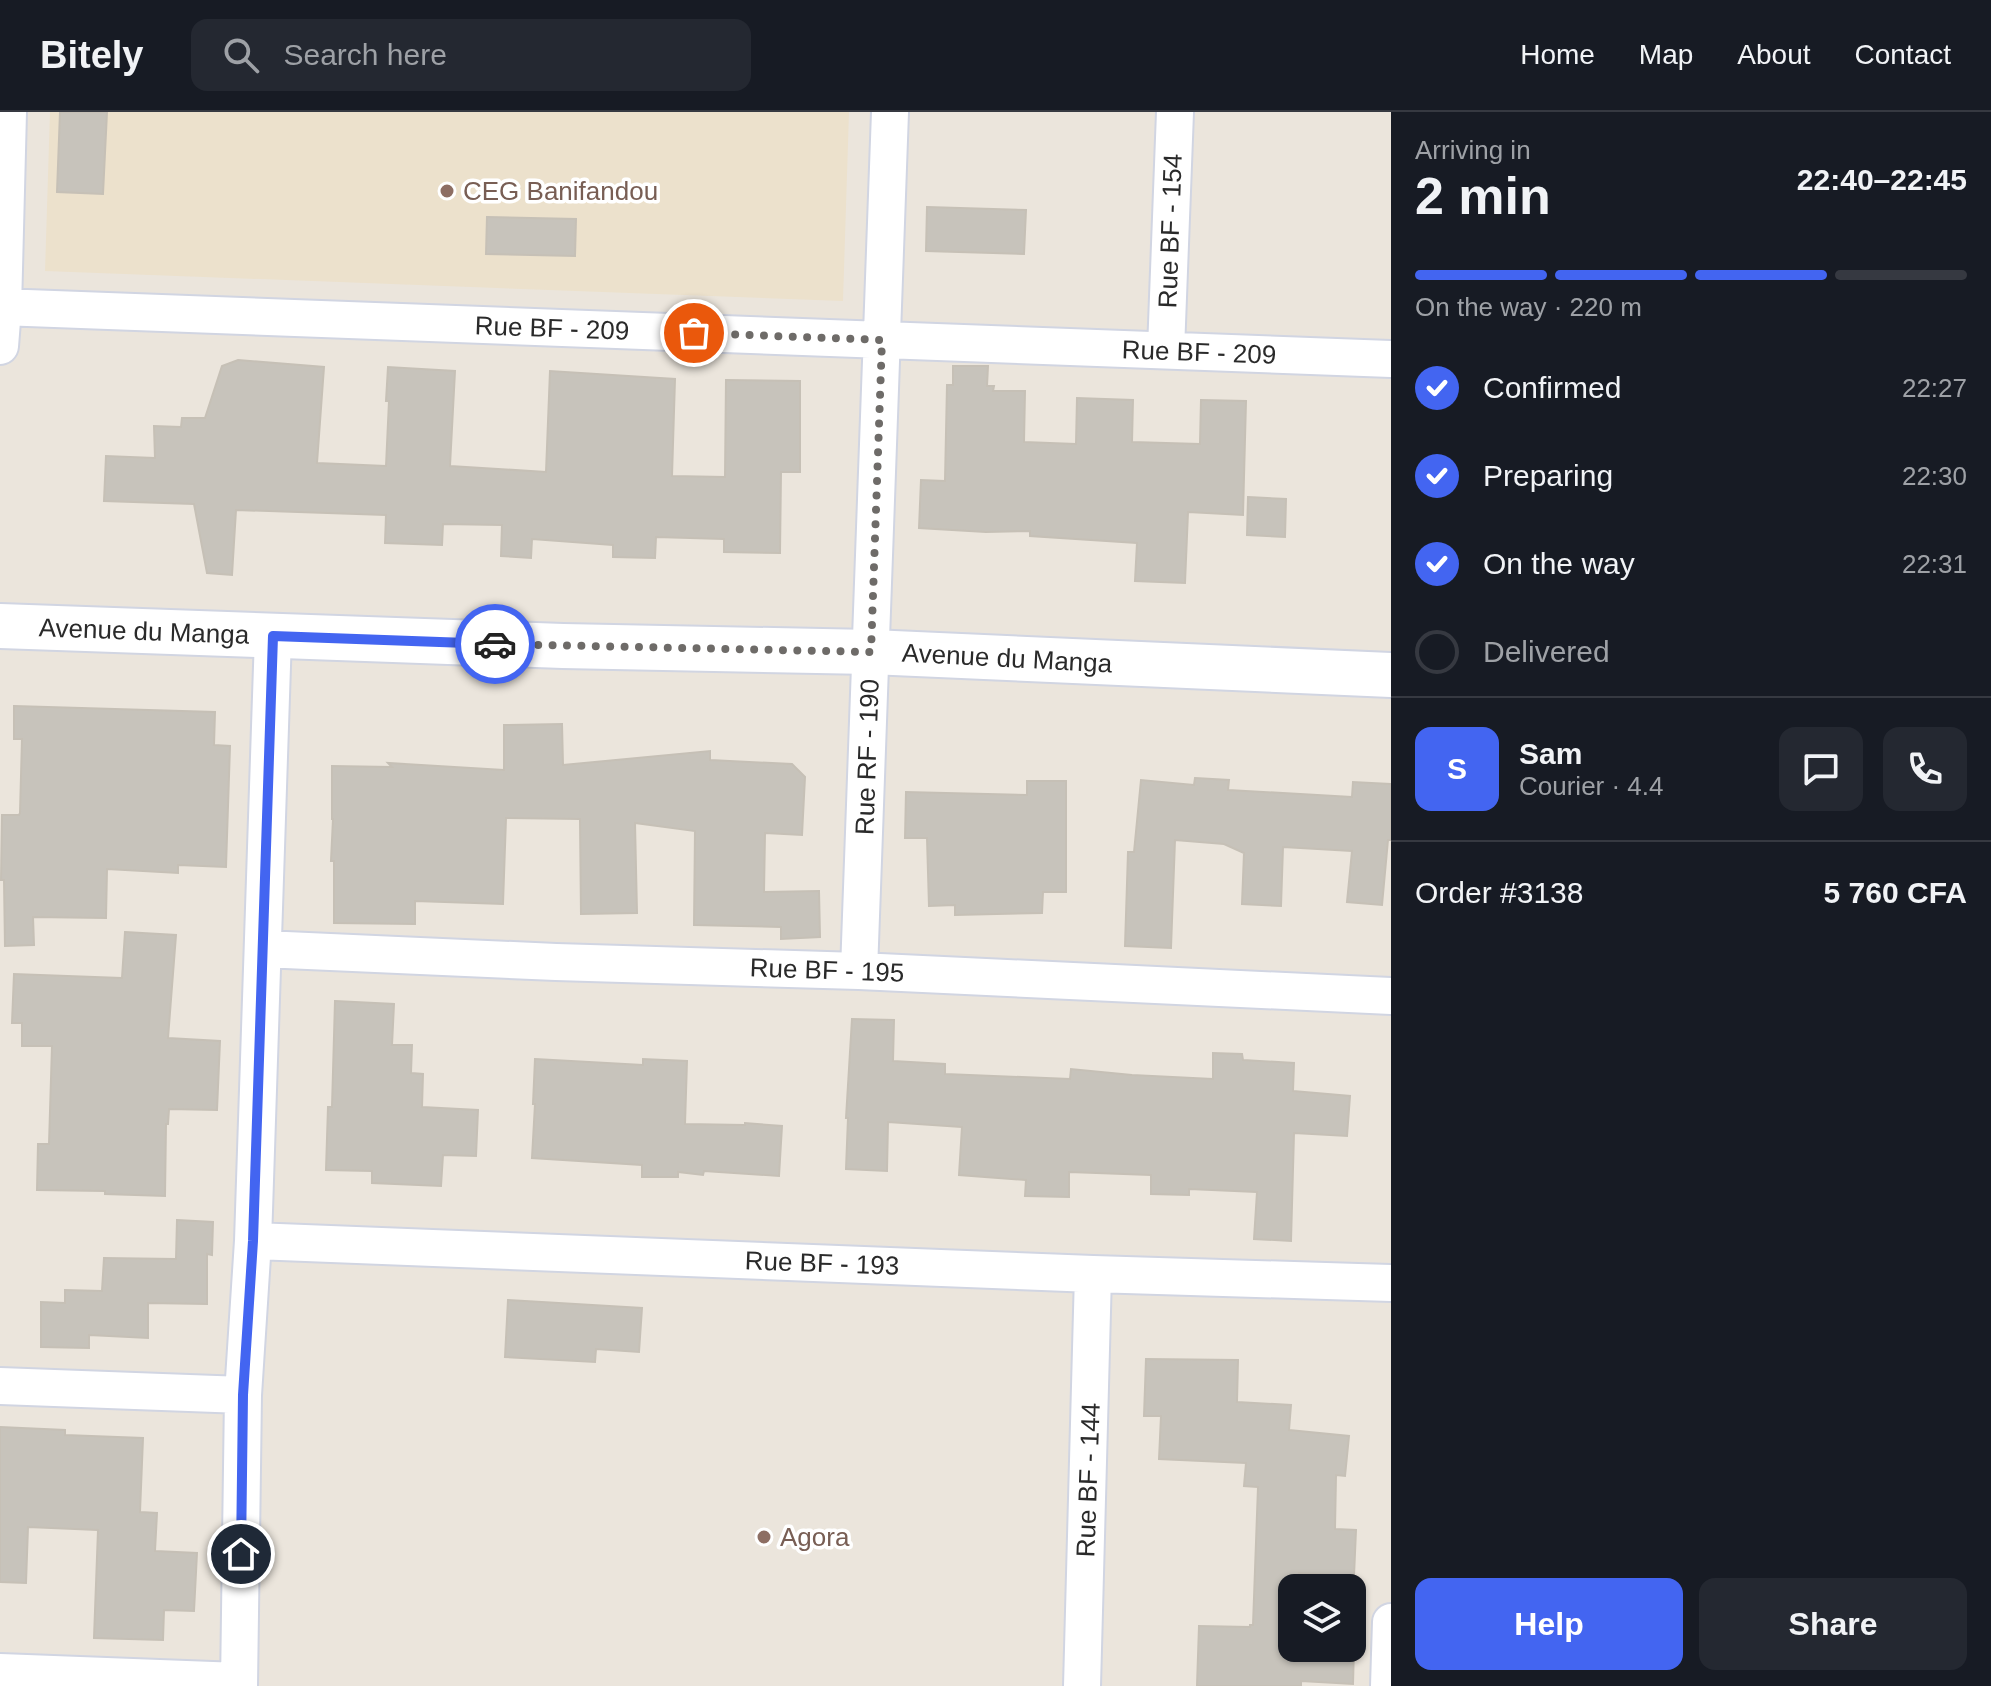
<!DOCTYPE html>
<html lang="en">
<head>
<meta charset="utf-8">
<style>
	:root { --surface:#171b24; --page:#242831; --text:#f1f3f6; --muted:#9ea1a6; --line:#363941; --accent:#4365f1 }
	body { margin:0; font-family:Helvetica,sans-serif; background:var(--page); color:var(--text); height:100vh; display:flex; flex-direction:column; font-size:30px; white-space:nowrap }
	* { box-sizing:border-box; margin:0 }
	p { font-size:26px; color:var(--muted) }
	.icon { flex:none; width:44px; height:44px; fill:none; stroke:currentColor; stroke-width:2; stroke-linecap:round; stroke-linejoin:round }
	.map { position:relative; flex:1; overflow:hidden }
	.panel { display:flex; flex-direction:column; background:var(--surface); width:600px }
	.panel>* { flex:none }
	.buttons { position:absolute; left:1278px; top:1462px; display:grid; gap:16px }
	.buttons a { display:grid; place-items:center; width:88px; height:88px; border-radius:16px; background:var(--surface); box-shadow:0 2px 6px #0004; font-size:40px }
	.pin { position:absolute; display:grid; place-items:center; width:68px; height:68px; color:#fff; margin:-34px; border:4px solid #fff; border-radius:50%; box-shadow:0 2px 8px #0007 }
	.courier { position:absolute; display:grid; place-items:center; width:80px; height:80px; margin:-40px; border:6px solid #4365f1; border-radius:50%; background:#fff; color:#222; box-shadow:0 2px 10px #0007 }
	.overview em { font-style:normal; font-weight:800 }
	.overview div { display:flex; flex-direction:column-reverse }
	.overview { display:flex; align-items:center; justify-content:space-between; height:136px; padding:0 24px }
	h1 { font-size:52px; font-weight:800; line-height:60px }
	.bar { display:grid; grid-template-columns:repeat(4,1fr); gap:12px 8px; align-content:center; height:96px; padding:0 24px }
	.bar i { height:10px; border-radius:6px; background:var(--line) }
	.bar .selected { background:var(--accent) }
	.bar p { grid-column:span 4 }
	.line { display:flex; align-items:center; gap:20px; padding:0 24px; border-top:2px solid var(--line) }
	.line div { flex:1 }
	.round { display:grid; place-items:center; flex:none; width:84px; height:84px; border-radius:16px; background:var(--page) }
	ol { padding:0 24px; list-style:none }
	li { display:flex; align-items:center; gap:24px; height:88px }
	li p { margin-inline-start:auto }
	li .icon { padding:8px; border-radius:50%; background:var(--accent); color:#fff; stroke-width:4 }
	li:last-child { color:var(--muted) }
	li i { width:44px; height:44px; border:4px solid var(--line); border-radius:50% }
	.button { display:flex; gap:16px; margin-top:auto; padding:16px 24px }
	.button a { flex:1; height:92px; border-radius:16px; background:var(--accent); color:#fff; font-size:32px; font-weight:800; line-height:92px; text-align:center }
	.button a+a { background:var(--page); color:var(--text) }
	header { display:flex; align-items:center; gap:48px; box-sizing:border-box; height:112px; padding:0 40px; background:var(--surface); border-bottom:2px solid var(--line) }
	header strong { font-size:38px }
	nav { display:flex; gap:44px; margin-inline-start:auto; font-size:28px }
	.search { width:560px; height:72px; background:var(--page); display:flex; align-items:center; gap:20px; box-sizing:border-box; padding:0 28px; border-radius:16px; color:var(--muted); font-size:30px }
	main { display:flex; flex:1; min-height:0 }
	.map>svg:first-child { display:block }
	.education { fill:#ece1cc }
	.building { fill:#c7c3bb; stroke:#c6c0b6; stroke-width:2 }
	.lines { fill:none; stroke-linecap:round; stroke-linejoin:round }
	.minor-casing { stroke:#d1d5e2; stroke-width:40 }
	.tertiary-casing { stroke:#d1d5e2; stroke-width:48 }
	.minor { stroke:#fff; stroke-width:36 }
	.tertiary { stroke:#fff; stroke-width:44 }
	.done { stroke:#6e6b68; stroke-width:8; stroke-dasharray:0 14.4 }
	.route { stroke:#4365f1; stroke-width:10 }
	.education-dot { fill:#8d6e63; stroke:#fff; stroke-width:3 }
	.labels { text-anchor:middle; stroke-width:7; stroke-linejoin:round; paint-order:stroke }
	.education-label { font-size:26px; fill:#785e54; stroke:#fff; text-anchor:start }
	.street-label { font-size:26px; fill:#2a2a2a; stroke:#fff }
</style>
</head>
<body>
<header>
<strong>Bitely</strong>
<div class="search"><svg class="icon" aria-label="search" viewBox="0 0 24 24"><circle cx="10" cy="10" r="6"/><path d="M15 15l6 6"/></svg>Search here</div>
<nav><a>Home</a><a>Map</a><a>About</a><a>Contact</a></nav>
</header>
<main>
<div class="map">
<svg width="1391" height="1574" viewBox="0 0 1391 1574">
	<rect width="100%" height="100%" fill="#ebe5dc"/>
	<path class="education" d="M50,0H849L843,189L45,159Z"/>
	<path class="building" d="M60,0H107L103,82L57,80Z
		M927,95L1026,98L1024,142L926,139Z
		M487,105L576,107L575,144L486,142Z
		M238,248L324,255L317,351L386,354L389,289H386L388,255L455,259L450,354L546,360L550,259L675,267L672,364L725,365L726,268L800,269V360H781L780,441L724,440V427L656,425L655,446L613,445V433L532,427L531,446L501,444L502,413L443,412L442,433L385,431L386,403L236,398L232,463L207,461L194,392L104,389L106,344L155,346L154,314L181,315L182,306H205L222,254Z
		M953,254H988L987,274H994L993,279H1025L1024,330L1076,332L1077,286L1133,288L1132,330L1200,332L1201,288L1246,289L1243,403L1188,400L1185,471L1135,469L1137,431L1030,424V419L986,420L919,416L921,368L945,369L947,273H953Z
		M1248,385L1286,387L1285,425L1247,423Z
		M14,594L215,600L214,633L230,634L226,755L178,753V761L107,757L106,806L33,805L34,833L5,834L4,768H1L2,703H19L20,701L22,627H14Z
		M562,612L563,653L710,639V648L792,652L805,665L802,723L765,721L764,780L819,779L820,825L781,827V815L694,813L695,719L635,711L637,801L581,802L580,707L506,706L503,792L415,789V812L334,811V749H331L333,707H332V654L392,655L388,651L504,658V613Z
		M1195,666L1229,668L1228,678L1352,685L1353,670L1391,672V728H1388L1382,793L1347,790L1352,739L1283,735L1281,794L1242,792L1244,741L1224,732L1175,728L1171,836L1125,834L1128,740H1134L1141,668L1194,673Z
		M1027,669H1066V780H1043L1042,801L955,803V793L929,794L927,726H905L906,680L1027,683Z
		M125,820L176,823L168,926L220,929L217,998L169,997L168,1012H166L165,1084L105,1082V1079L37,1078L38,1032H49L52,934H22V911H12L14,862L122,866Z
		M335,889L394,892L392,933H412L411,961L423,962L422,995L478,998L476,1044L443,1043L441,1074L372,1071V1059L326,1058L328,995H332Z
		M852,907L894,908L893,949L945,952V962L1070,967L1071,957L1132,963L1213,967V941L1242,942L1243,948L1294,951L1293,979L1350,984L1347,1024L1294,1021L1291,1129L1254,1127L1257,1080L1189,1077V1083L1151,1082V1063L1069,1060V1085L1025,1084L1026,1068L959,1063L962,1015L888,1010L887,1059L846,1057L848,1006H846Z
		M535,947L643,953V947L687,949L685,1012L745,1013V1011L782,1014L779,1064L704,1059L703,1063L678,1060V1065H642V1053L532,1046L535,992H533Z
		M177,1108L213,1110L212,1143L207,1142V1192L148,1191V1226L89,1223V1236L41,1235V1190L65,1191V1178L102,1179L104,1146L176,1147Z
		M508,1188L642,1196L639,1240L596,1237L595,1250L505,1245Z
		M1146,1247L1238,1248L1237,1290L1291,1293L1289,1318L1349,1324L1345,1364L1336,1363L1335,1417L1356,1418L1354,1464L1299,1461L1298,1476H1292V1536H1354L1353,1572L1301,1569V1574H1197L1199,1514L1250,1515V1513H1253L1258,1375L1244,1374L1246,1351L1159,1347L1161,1304H1144Z
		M0,1315L65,1318V1323L143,1326L140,1400L157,1401L155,1439L197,1441L194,1499L164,1498L163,1528L94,1526L98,1418L28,1415L26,1471L0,1470Z"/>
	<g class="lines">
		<defs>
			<path id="minor" d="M0,195L1391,247
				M0,234L3,196L8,0
				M1166,238L1175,0
				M263,837L556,850L859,859L1391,884
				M859,859L890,0
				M253,1129L1093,1162L1391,1171
				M0,1274L243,1283
				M0,1560L239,1569
				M239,1574L243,1283L253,1129L273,524
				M1082,1574L1093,1162
				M1389,1574L1391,1510"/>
			<path id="tertiary" d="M0,514L563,534L871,540L1391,563"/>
		</defs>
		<use href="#minor" class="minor-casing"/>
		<use href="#tertiary" class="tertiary-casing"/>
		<use href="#minor" class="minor"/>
		<use href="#tertiary" class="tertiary"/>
	</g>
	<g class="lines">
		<path class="done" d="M495,532L871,540L882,228L694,221"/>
		<path class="route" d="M241,1442L243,1283L253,1129L273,524L495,532"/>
	</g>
	<g class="education-dot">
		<circle cx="447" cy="79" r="8"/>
		<circle cx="764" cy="1425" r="8"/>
	</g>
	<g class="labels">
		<g class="education-label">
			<text x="463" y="88">CEG Banifandou</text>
			<text x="780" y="1434">Agora</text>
		</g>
		<g class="street-label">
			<text transform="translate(1170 119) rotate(-88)" y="9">Rue BF - 154</text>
			<text transform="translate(552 216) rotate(2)" y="9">Rue BF - 209</text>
			<text transform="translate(1199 240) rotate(2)" y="9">Rue BF - 209</text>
			<text transform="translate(144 519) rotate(2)" y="9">Avenue du Manga</text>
			<text transform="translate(1007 546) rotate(3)" y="9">Avenue du Manga</text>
			<text transform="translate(867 645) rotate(-88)" y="9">Rue RF - 190</text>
			<text transform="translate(827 858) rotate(2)" y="9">Rue BF - 195</text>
			<text transform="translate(822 1151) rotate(2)" y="9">Rue BF - 193</text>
			<text transform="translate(1088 1368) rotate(-88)" y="9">Rue BF - 144</text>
		</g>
	</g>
</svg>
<div class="buttons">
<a><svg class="icon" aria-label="layers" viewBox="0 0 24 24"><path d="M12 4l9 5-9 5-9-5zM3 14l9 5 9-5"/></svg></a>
</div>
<div class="pin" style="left:694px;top:221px;background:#ea580c"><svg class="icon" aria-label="bag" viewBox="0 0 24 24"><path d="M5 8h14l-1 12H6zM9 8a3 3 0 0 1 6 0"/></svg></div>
<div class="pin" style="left:241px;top:1442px;background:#1f2937"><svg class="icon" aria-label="home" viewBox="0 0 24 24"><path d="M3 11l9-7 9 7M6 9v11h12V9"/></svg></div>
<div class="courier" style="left:495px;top:532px"><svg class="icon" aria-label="car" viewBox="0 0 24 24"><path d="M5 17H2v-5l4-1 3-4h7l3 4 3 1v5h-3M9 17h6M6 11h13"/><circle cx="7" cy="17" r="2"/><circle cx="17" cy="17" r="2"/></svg></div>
</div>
<section class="panel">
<div class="overview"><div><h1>2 min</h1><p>Arriving in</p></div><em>22:40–22:45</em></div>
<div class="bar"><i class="selected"></i><i class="selected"></i><i class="selected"></i><i></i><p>On the way · 220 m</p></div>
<ol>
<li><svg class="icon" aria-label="check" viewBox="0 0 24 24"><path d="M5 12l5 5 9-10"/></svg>Confirmed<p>22:27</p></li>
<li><svg class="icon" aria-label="check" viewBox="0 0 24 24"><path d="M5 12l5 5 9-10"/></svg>Preparing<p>22:30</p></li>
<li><svg class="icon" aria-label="check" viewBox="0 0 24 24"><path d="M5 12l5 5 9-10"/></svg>On the way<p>22:31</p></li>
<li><i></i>Delivered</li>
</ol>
<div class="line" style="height:144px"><b class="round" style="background:var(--accent);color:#fff">S</b><div><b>Sam</b><p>Courier · 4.4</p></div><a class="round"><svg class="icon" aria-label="chat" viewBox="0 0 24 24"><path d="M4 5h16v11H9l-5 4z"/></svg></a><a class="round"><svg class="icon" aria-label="phone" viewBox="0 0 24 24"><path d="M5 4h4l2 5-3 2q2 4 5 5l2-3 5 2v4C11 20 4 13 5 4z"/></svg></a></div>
<div class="line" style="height:104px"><div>Order #3138</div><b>5 760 CFA</b></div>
<div class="button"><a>Help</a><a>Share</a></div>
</section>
</main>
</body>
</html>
